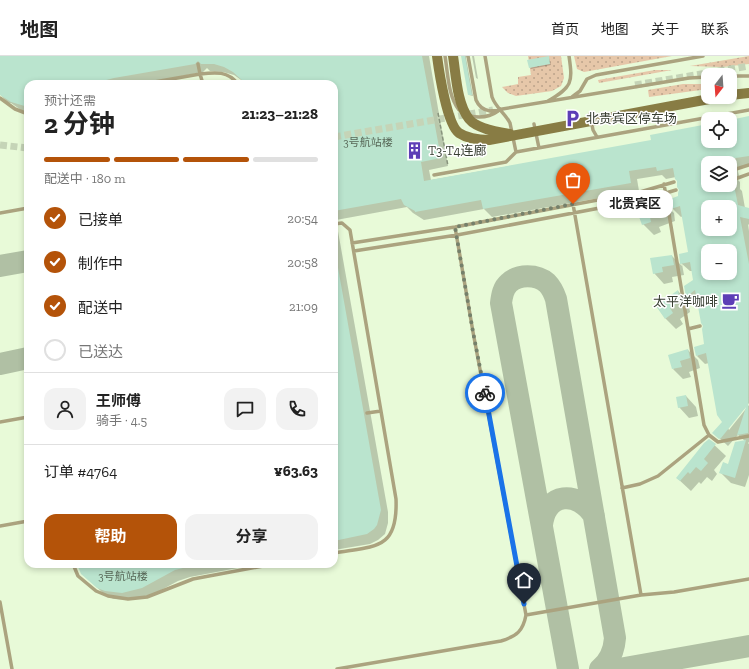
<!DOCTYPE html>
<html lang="zh">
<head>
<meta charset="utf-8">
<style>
	:root { --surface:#fff; --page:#f2f2f2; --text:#222; --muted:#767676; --line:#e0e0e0; --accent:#b45309 }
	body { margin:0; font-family:"Zilla Slab","Noto Sans SC",serif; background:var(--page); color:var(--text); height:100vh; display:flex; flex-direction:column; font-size:15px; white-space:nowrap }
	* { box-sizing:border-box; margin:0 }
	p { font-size:13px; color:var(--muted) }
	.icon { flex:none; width:22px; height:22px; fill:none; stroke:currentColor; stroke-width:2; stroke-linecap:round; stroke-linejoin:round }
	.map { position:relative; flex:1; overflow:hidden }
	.sheet { position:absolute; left:24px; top:24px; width:314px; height:488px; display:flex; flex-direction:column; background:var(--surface); border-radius:12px; box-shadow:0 2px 6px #0003 }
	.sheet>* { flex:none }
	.needle { width:26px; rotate:197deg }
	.controls { position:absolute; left:701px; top:12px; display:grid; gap:8px }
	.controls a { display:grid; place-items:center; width:36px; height:36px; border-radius:8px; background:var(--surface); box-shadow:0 2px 6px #0003; font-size:20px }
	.pin { position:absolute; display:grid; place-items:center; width:34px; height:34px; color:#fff; margin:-41px -17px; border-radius:50% 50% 50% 0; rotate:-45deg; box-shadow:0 0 4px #0007 }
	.pin .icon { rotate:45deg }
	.courier { position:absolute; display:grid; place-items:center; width:40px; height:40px; margin:-20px; border:3px solid #1a73e8; border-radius:50%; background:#fff; color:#222; box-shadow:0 1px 5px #0007 }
	.bubble { position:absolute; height:28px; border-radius:12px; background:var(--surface); box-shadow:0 2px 6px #0003; font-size:13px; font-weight:700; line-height:28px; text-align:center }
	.headline em { font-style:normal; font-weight:700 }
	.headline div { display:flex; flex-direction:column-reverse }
	.headline { display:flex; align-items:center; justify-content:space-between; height:68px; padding:0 20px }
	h1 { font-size:26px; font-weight:700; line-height:30px }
	.bar { display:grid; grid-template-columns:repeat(4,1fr); gap:6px 4px; align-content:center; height:48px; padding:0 20px }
	.bar i { height:5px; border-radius:3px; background:var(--line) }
	.bar .current { background:var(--accent) }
	.bar p { grid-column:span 4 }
	.line { display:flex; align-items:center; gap:10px; padding:0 20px; border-top:1px solid var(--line) }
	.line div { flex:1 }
	.round { display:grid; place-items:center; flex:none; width:42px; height:42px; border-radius:12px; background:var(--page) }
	ol { padding:0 20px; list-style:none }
	li { display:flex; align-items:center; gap:12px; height:44px }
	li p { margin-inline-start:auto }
	li .icon { padding:4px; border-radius:50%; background:var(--accent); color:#fff; stroke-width:4 }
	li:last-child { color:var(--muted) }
	li i { width:22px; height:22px; border:2px solid var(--line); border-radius:50% }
	.button { display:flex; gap:8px; margin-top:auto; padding:8px 20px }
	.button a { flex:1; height:46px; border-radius:12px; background:var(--accent); color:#fff; font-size:16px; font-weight:700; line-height:46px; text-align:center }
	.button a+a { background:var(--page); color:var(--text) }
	header { display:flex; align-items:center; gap:24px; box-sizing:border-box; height:56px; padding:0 20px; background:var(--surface); border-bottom:1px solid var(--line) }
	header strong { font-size:19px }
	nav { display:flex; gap:22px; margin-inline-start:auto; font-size:14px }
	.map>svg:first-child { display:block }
	.grass { fill:url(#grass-dots) }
	.shadow { fill:#0003; fill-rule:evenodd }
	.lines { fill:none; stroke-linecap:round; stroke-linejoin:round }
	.taxiway { stroke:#b0c0a4; stroke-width:22 }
	.building { fill:#bae4ce; fill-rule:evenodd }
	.minor-tunnel { stroke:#c5d4b7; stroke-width:7; stroke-dasharray:7 3.5; stroke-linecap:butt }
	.path { stroke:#88947d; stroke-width:1.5; stroke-dasharray:4 2; stroke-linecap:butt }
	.service { stroke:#aba37f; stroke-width:3.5 }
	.secondary { stroke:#887c44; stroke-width:10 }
	.secondary-bridge { stroke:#887c44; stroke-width:10 }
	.done { stroke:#75806b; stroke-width:4; stroke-dasharray:0 7.2 }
	.route { stroke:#1a73e8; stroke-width:5 }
	.labels { text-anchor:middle; stroke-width:3; stroke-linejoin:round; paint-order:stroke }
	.number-label { font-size:11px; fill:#586858 }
	.poi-label { font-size:13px; fill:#373e31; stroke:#fff; text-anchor:start }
</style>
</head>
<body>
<header>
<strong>地图</strong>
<nav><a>首页</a><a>地图</a><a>关于</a><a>联系</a></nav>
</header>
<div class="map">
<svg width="749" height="613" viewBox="0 0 749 613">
	<defs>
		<pattern id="grass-dots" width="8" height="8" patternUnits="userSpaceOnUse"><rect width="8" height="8" fill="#e6c7a9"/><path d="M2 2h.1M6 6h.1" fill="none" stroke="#bba38a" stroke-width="1.8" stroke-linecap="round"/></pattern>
	</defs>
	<rect width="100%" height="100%" fill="#e8fad8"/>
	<path class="grass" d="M528,0H561L564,22L561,30L552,35L516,40L508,37L502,31L518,28V21L531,19Z
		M574,0H672L584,16L577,13Z
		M749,0V8L722,11L690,10Z
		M655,14H672L599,27L598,24Z
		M683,28H708V33L649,41L648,34Z"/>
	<path class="shadow" d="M0,0H429L448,110L429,114L431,124L652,85L708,69V85H730V65L749,61V109L737,111L739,120L738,124L740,126V133L742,135L745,152L749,153V169L748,168L749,175V347L728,372L729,374L749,349V386L748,387L749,388V419L745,431L731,427L721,417L729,409L745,385L738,379L728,390L714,377L723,366L709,307L705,308L697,300L706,289L704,269L698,246L695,248L687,240L694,224L692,215H690L682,208L684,219L672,221L673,226L664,228L654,217L672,200L682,210L680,199L689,197L683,160L681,161L672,152L679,141L680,134L676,121L666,123L662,119L637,123L639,135L492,161L484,153L424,164L413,157L407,151L336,164L388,456V467L385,478L378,484L370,488L334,494V28H247L234,19L223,16L210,15L207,12L203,16L140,28H28V57L21,54L11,47H8L0,38ZM708,107H730V129H708ZM708,151H730V173H708ZM708,195H730V217H708Z
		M462,0H467L466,2L473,40L469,39Z
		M472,0H474L478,23L476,22Z
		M549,2L551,9L531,13L530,12Z
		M663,147L674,157L675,165L659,171L661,176L654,179L643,168L638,155Z
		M678,235L688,246L690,256L680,263L683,268L676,273L666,263L657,251Z
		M688,294L698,304L700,312L689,316L691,321L683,323L673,313Z
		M686,340L696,351L698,360L689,362L679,351Z
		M709,384L726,400L714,414L717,418L712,425L707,421L701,428L699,426L691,435L677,422Z
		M77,508H259L190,521L178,525L150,540L131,544L114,543L106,540L82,517Z"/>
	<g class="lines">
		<path class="taxiway" d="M0,210L28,205
			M0,308L28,302
			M542,469C546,436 578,434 594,460
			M568,613L501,247C502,239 503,232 509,227C518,218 537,218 547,227C551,231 554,237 556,243L615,582C614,595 610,605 600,613
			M619,613L749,590"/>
	</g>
	<path class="building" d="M0,0H422L441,102L421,106L424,125L651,84L650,79L708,68V85H730V64L749,60V100L729,103L730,107H708V129H734L738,149L749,152V163L740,161L749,208L748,377L737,379L746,351L721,382L719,383L712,377L722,366L717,359L706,297L696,300L694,291L704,288L702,273L703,270L701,267L695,234L686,241L684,230L693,224L690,206L680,208L679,198L688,196L680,150L671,153L670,143L678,140V137L679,134L677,131V125L675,123L673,112L657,115L656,111L629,115L631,127L483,153L481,144L415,156V155L404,149L401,143L334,155V28H246L233,16L224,11L214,8H201L198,5L195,8L114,22L91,28H28V51L11,46L0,39ZM708,151H730V173H708ZM708,195H730V217H708Z
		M461,0H465L472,39H468Z
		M549,0L550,8L529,12L527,4Z
		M664,145L665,155L650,161L651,166L642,169L637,155Z
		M672,199L674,209L662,211L663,216L653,218L650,202Z
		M334,206H337L381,454L377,469L374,473L367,478L334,485Z
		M678,234L680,245L670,252L673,257L665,263L656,250Z
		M688,293L690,302L680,305L682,311L672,313L668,299Z
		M686,339L688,350L678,352L676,341Z
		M709,383L716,388L704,403L708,407L701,415L696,411L690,418L688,416L680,425L676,422L704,387Z
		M746,384L735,422L719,417L723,406L728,408L735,386Z
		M77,508H191V510L175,514L142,532L122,537L105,535L97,532L81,518Z"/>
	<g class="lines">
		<path class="minor-tunnel" d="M635,29L749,10
			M334,81L493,54
			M0,89L28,92"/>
		<path class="path" d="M438,57L448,110"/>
		<path class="service" d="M445,0C448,18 448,40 459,54
			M468,0L476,44C479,51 483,54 490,55L689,22L708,21
			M485,0L492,41C496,52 505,57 510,67L516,96L749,54
			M730,20H749
			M143,28L200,18L198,8
			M203,28L200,18C216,16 228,15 238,28
			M572,41L580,35L587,23L596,19L703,0
			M0,42L15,53L28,58
			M548,45C572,31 573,27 569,0
			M590,58L593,74L597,81
			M470,60C480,62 490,61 498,55
			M534,68L539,92
			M733,114L749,109
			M434,119L506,106L516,96
			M735,123L749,118
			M664,128L704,369L709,379L718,386L749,380
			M573,148L641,539
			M0,157L28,152
			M334,168L342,167L350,174L396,443C398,494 376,490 334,497
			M352,187L455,171L640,136L674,126
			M354,195L457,179L642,144L676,134
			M688,273L700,270
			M367,357L381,355
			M0,366L28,361
			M622,432L640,428L658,420L709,379
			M0,470L28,465
			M73,508L78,520L96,535L108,540L128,543L147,541L193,523L274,508
			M0,546L12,613
			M526,559L641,539L674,536L749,523
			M337,613L501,585C517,580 523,575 526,559L473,276L455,171"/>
		<path class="secondary" d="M730,39L749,37"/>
		<path class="secondary-bridge" d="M437,0C439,15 447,69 459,77C468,83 478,84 489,84L720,41
			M453,0C456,19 457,48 469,63C477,73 498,76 510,78"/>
	</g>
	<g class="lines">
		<path class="done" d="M485,337L473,276L455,171L573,148"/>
		<path class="route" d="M485,337L524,548"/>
	</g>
	<defs>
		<symbol id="parking-bare" viewBox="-9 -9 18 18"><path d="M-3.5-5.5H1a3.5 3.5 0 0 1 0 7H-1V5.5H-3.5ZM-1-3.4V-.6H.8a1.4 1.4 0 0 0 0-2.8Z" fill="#5d3eb6" stroke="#fff" stroke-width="2.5" paint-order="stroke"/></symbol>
		<symbol id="building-bare" viewBox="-9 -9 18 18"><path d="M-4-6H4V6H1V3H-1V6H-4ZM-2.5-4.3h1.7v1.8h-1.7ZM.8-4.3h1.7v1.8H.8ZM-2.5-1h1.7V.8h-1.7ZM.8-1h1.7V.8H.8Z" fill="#5d3eb6" stroke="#fff" stroke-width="2.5" paint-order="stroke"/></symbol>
		<symbol id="cafe-bare" viewBox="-9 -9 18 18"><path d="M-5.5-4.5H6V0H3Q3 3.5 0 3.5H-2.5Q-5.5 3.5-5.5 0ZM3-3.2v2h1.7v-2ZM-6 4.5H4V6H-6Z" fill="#5d3eb6" stroke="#fff" stroke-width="2.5" paint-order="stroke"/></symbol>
	</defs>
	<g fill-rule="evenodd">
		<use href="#parking-bare" x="560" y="50" width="25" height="25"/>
		<use href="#building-bare" x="402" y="82" width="25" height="25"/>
		<use href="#cafe-bare" x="718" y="232" width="25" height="25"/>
	</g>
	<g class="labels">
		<g class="number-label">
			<text x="368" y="90">3号航站楼</text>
			<text x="123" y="524">3号航站楼</text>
		</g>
		<g class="poi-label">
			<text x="586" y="67">北贵宾区停车场</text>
			<text x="428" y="99">T3-T4连廊</text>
			<text x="718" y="250" text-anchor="end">太平洋咖啡</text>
		</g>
	</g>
</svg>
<div class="controls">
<a><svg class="needle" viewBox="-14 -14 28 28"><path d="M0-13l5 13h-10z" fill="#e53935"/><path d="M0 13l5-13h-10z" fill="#767676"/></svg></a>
<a><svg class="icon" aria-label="locate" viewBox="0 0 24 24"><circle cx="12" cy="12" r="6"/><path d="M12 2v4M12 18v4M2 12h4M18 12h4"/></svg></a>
<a><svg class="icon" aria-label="layers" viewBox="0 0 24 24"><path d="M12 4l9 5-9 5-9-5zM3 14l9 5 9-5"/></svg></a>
<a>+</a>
<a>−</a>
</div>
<div class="pin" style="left:573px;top:148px;background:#ea580c"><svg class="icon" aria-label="bag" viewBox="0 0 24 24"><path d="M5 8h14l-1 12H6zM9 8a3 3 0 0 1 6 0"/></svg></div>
<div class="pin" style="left:524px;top:548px;background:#1f2937"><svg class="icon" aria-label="home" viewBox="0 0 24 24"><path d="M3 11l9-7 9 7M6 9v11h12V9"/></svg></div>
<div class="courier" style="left:485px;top:337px"><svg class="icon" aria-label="bike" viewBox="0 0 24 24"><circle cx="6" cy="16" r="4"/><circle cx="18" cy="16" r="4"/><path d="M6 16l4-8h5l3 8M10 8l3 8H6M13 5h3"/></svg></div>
<div class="bubble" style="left:597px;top:134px;width:76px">北贵宾区</div>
<section class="sheet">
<div class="headline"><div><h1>2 分钟</h1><p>预计还需</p></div><em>21:23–21:28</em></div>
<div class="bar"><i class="current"></i><i class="current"></i><i class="current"></i><i></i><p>配送中 · 180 m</p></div>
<ol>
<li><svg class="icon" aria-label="check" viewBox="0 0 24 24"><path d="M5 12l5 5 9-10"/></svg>已接单<p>20:54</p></li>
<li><svg class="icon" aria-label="check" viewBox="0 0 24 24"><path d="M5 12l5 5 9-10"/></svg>制作中<p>20:58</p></li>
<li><svg class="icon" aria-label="check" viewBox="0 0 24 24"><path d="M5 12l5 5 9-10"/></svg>配送中<p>21:09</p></li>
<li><i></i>已送达</li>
</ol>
<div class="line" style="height:72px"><a class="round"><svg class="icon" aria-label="person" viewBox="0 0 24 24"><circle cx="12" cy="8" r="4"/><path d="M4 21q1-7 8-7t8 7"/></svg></a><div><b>王师傅</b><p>骑手 · 4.5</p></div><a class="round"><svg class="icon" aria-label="chat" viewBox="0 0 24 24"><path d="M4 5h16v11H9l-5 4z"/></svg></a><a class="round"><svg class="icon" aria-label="phone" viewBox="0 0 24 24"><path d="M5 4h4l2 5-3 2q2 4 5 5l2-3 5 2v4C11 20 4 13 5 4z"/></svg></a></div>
<div class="line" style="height:52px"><div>订单 #4764</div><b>¥63.63</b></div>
<div class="button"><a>帮助</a><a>分享</a></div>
</section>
</div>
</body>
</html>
